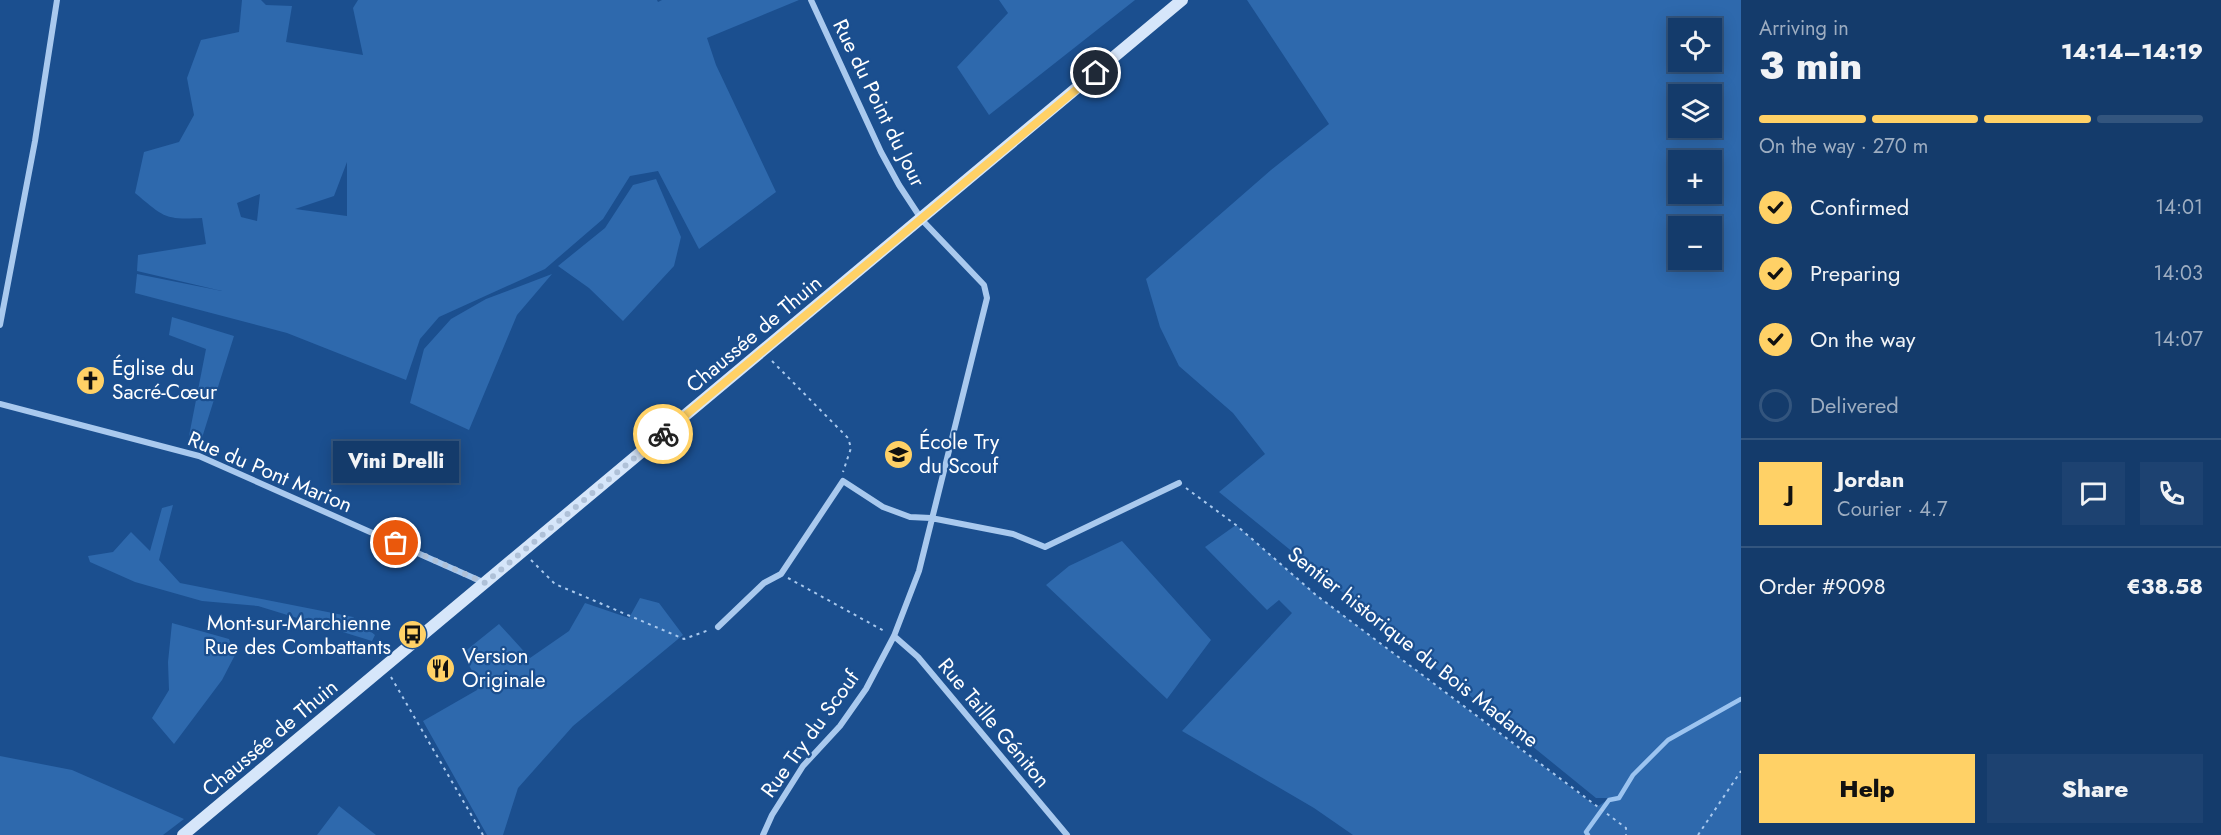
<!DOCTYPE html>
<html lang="en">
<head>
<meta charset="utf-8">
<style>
	:root { --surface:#143b6b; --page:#1d4271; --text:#f1f3f6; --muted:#9dadc1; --line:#33557e; --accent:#ffd166 }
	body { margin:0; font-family:Jost,sans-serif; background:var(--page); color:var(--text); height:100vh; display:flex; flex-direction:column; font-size:22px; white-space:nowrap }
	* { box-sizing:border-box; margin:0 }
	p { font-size:20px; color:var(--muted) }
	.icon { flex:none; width:33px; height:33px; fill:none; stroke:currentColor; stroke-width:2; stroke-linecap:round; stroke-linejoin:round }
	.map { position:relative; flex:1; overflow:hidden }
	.drawer { display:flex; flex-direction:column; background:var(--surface); width:480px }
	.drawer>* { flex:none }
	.fabs { position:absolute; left:1668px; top:18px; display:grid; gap:12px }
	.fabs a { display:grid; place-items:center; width:54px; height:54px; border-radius:0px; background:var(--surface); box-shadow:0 3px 15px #0003,0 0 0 2px var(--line); font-size:30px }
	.pin { position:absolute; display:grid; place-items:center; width:51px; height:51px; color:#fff; margin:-26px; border:3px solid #fff; border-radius:50%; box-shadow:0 2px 6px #0007 }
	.courier { position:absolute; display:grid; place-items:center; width:60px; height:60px; margin:-30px; border:4px solid #ffd166; border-radius:50%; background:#fff; color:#222; box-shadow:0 2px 8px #0007 }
	.bubble { position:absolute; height:42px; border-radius:0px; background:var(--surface); box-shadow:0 3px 15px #0003,0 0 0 2px var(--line); font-size:20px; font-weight:800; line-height:42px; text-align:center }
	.summary em { font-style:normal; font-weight:800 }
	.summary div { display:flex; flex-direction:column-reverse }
	.summary { display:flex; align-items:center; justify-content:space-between; height:102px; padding:0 18px }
	h1 { font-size:39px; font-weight:800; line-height:45px }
	.bar { display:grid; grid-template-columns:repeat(4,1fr); gap:9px 6px; align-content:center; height:72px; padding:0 18px }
	.bar i { height:8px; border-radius:4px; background:var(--line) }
	.bar .current { background:var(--accent) }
	.bar p { grid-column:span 4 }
	.line { display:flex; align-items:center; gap:15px; padding:0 18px; border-top:2px solid var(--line) }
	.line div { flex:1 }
	.round { display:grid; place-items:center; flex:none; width:63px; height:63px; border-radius:0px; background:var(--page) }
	ol { padding:0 18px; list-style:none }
	li { display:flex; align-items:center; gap:18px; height:66px }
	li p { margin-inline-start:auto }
	li .icon { padding:6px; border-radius:50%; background:var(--accent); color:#111; stroke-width:4 }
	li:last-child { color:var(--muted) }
	li i { width:33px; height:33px; border:3px solid var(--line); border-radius:50% }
	.button { display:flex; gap:12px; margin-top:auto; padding:12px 18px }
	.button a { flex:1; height:69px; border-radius:0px; background:var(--accent); color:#111; font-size:24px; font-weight:800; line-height:69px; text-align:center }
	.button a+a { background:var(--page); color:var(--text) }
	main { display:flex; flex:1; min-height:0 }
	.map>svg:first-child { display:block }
	.green { fill:#2e69ad; fill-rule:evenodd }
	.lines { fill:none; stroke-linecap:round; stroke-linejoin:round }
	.stream { stroke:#9cc4f0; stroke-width:4.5 }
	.path { stroke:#a9c9ee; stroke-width:2; stroke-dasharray:3 4.5; stroke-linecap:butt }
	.minor { stroke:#a9c9ee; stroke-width:6 }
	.secondary { stroke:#d6e6fa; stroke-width:12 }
	.done { stroke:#afc1d8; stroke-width:6; stroke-dasharray:0 10.8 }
	.route { stroke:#ffd166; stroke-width:8 }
	.labels { text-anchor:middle; stroke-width:4.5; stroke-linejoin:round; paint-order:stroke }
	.street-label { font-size:21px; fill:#fff; stroke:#1b4f8f }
	.poi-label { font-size:21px; fill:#fff; stroke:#1b4f8f; text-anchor:start }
</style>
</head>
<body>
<main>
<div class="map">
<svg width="1741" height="835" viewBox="0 0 1741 835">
	<rect width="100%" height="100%" fill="#1b4f8f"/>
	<path class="green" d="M242,0H261L266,5L292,6L286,42L363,55L353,8L358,0H657L658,2L662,0H799L707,38L716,65L776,192L699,249L658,171L630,176L603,219L545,269L439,317L420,339L406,380L287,333L135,293L137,274L222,291L137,271L138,255L206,244L202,218C164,220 164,217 135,193L144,152L179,142L194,115L187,78L201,40L239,32ZM347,162V216L295,209L334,196ZM260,194L257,221L241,217L237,203Z
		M999,0H1135L989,115L957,67L1008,13Z
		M1247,0H1741V835H1353L1314,808L1182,731L1292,613L1279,600L1267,610L1205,547L1236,525L1316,595L1597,807L1610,798H1596L1219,492L1265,454L1233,413L1179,366L1160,327L1146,279L1271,170L1329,124ZM1678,28H1712V62H1678ZM1678,94H1712V128H1678ZM1678,160H1712V194H1678ZM1678,226H1712V260H1678Z
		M656,179L681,237L674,266L623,321L589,288L558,266L605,228L633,185Z
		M552,274L517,315L469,430L410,403L424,349L451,319L486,299Z
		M172,317L234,336L201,441L189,436L206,349L169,335Z
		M173,505L159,560L180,583L353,617L375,635L372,641L258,606L202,601L135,582L90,562L88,556L113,552L131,532L150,551L162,508Z
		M1122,541L1211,640L1167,699L1046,585L1069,566Z
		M640,598L659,603L683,635L573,726L518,788L503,835H487L423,721L477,690L479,685L463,653L499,624L530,658L569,631L585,603L629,618Z
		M172,623L229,639L235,655L222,680L174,744L152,718L169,690L168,662Z
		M0,756L72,770L184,819L163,835H0Z
		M339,806L376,835H317Z"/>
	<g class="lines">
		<path class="stream" d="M1588,835L1586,832L1609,800L1619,798L1633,775L1668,740L1741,699"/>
		<path class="path" d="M772,361L848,438L851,448L843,472
			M1186,488L1236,525L1316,595L1626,828V835
			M531,560L555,584L684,639L709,630
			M788,578L886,632
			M391,677L483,835
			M1698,835L1741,771"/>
		<path class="minor" d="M0,325L35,141L57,0
			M0,404L199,456L485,583
			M718,627L764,583L781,574L843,481L883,507L910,517L931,518L1013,534L1045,547L1179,483
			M894,636L918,657L1067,835
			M763,835L772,815L803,766L840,726L866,689L894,636L919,571L987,298L984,285L922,220L899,185L881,152L811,0"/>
		<path class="secondary" d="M183,835L1182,0"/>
	</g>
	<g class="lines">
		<path class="done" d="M396,543L485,583L663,434"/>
		<path class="route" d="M663,434L1096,73"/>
	</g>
	<defs>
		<symbol id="church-disc" viewBox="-11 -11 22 22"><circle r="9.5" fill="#ffd166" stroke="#1b4f8f"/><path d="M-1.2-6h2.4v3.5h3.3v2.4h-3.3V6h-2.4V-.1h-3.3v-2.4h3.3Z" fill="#111"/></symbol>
		<symbol id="school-disc" viewBox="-11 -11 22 22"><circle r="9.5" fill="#ffd166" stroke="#1b4f8f"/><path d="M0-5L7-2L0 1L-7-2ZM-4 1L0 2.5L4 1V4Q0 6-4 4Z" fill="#111"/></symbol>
		<symbol id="bus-disc" viewBox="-11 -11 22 22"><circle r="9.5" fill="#ffd166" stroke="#1b4f8f"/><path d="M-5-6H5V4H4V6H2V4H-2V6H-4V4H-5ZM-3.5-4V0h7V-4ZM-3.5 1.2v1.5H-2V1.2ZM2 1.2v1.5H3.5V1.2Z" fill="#111"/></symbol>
		<symbol id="restaurant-disc" viewBox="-11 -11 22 22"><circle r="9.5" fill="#ffd166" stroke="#1b4f8f"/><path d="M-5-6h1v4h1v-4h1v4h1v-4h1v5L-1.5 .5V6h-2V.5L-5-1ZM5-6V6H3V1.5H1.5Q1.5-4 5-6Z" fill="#111"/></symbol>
	</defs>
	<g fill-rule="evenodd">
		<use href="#church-disc" x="74" y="364" width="33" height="33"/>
		<use href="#school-disc" x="882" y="438" width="33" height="33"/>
		<use href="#bus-disc" x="396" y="618" width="33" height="33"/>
		<use href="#restaurant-disc" x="424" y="652" width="33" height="33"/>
	</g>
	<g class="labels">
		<g class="street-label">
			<text transform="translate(879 103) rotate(64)" y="7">Rue du Point du Jour</text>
			<text transform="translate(754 334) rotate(-40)" y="7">Chaussée de Thuin</text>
			<text transform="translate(270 472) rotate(23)" y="7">Rue du Pont Marion</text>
			<text transform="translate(1413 647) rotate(38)" y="7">Sentier historique du Bois Madame</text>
			<text transform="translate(994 723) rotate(50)" y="7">Rue Taille Géniton</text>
			<text transform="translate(810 734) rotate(-54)" y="7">Rue Try du Scouf</text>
			<text transform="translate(270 738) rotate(-40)" y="7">Chaussée de Thuin</text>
		</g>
		<g class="poi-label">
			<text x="112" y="375">Église du<tspan x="112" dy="24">Sacré-Cœur</tspan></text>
			<text x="919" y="449">École Try<tspan x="919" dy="24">du Scouf</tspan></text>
			<text x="391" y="630" text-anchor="end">Mont-sur-Marchienne<tspan x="391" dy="24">Rue des Combattants</tspan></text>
			<text x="462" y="663">Version<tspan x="462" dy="24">Originale</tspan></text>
		</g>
	</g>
</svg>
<div class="fabs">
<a><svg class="icon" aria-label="locate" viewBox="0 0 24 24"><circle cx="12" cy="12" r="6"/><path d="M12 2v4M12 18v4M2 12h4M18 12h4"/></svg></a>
<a><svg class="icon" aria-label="layers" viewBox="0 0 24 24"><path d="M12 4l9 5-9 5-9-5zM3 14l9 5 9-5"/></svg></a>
<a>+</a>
<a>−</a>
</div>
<div class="pin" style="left:396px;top:543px;background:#ea580c"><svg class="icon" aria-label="bag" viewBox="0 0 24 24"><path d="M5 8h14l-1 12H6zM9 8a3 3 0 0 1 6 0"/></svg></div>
<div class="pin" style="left:1096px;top:73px;background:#1f2937"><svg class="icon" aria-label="home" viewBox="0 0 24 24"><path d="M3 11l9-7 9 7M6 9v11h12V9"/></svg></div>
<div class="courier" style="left:663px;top:434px"><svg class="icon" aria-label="bike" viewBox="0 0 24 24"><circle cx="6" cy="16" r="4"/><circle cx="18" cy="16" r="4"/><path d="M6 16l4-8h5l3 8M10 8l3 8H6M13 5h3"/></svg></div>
<div class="bubble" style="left:333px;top:441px;width:126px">Vini Drelli</div>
</div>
<section class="drawer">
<div class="summary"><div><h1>3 min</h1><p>Arriving in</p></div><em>14:14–14:19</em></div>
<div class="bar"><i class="current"></i><i class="current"></i><i class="current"></i><i></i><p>On the way · 270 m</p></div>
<ol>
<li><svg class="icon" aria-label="check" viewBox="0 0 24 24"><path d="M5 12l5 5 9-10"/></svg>Confirmed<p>14:01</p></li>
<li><svg class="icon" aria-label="check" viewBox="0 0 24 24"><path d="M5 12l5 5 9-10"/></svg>Preparing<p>14:03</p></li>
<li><svg class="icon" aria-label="check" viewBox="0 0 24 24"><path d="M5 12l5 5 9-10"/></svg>On the way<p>14:07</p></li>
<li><i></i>Delivered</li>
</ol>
<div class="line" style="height:108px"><b class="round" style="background:var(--accent);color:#111">J</b><div><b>Jordan</b><p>Courier · 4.7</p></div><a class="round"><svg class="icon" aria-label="chat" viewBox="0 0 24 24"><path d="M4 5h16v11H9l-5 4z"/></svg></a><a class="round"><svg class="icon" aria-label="phone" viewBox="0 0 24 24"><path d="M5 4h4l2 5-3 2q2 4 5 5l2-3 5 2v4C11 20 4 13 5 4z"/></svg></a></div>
<div class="line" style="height:78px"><div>Order #9098</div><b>€38.58</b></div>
<div class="button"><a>Help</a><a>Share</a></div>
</section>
</main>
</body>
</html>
